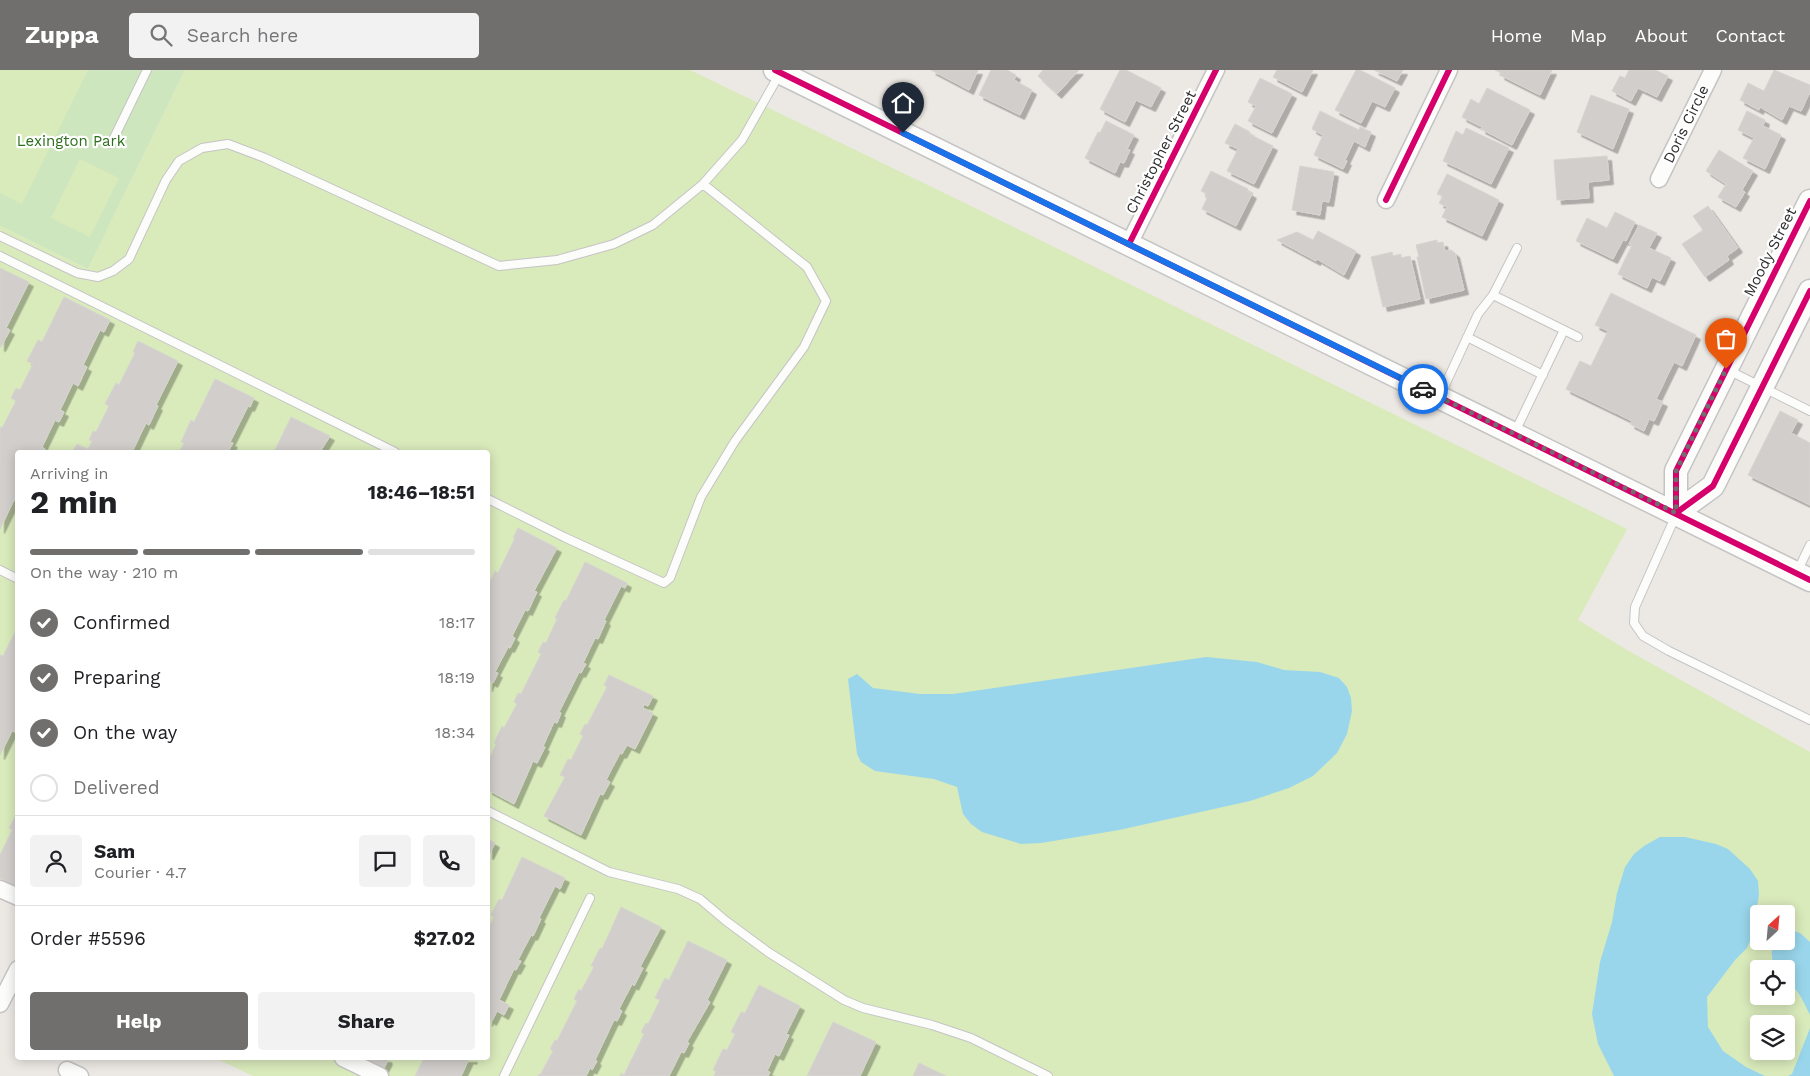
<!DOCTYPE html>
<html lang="en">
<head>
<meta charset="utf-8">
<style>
	:root { --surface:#fff; --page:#f2f2f2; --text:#202124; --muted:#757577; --line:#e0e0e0; --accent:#706f6e }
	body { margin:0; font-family:"Work Sans",sans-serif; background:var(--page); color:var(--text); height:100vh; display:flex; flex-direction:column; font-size:19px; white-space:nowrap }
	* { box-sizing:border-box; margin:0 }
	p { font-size:16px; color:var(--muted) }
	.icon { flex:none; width:28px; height:28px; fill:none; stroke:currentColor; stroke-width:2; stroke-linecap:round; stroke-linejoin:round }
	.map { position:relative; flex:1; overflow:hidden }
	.details { position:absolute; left:15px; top:380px; width:475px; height:610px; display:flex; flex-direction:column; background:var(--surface); border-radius:5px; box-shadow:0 2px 12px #0003 }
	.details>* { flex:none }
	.needle { width:32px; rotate:26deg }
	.fabs { position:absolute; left:1750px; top:835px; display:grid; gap:10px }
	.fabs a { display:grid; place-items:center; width:45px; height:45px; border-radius:5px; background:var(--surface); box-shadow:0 2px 12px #0003; font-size:25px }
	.pin { position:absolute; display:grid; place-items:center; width:42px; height:42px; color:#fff; margin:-51px -21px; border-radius:50% 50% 50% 0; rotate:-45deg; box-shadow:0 0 5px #0007 }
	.pin .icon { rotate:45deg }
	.courier { position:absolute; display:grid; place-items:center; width:50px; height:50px; margin:-25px; border:4px solid #1a73e8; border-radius:50%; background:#fff; color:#222; box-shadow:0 1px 6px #0007 }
	.head em { font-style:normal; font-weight:700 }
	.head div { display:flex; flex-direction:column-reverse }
	.head { display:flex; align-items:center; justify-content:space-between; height:85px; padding:0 15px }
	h1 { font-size:32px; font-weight:700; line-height:38px }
	.bar { display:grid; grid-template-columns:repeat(4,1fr); gap:8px 5px; align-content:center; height:60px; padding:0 15px }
	.bar i { height:6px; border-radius:4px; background:var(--line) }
	.bar .selected { background:var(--accent) }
	.bar p { grid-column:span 4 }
	.line { display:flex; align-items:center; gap:12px; padding:0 15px; border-top:1px solid var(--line) }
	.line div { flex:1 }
	.round { display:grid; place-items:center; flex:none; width:52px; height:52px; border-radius:5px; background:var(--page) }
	ol { padding:0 15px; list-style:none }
	li { display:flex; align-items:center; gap:15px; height:55px }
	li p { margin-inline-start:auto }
	li .icon { padding:5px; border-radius:50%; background:var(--accent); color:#fff; stroke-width:4 }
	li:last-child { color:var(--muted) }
	li i { width:28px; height:28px; border:2px solid var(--line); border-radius:50% }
	.action { display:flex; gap:10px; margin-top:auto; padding:10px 15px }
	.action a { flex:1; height:58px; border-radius:5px; background:var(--accent); color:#fff; font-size:20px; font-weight:700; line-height:58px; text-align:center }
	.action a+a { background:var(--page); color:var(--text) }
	header { display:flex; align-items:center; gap:30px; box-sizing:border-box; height:70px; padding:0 25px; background:var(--accent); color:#fff }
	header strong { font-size:24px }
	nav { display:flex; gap:28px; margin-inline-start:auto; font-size:18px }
	.search { width:350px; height:45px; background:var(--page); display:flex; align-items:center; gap:12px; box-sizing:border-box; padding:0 18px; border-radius:5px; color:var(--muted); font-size:19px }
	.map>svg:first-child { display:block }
	.green { fill:#cee6be }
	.pitch { fill:#d9eabb; fill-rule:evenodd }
	.water { fill:#99d6ec }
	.building { fill:#d1cecb; stroke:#d7d4d0; filter:url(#shadow) }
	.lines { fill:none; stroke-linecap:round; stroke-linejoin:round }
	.service-casing { stroke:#c5c4c5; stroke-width:10 }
	.minor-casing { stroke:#c5c4c5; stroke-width:19 }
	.secondary-casing { stroke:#c5c4c5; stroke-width:25 }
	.service { stroke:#fcfcfb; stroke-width:8 }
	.minor { stroke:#fcfcfb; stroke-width:16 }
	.secondary { stroke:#fcfcfb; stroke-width:22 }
	.cycleway-casing { stroke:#fff; stroke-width:9 }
	.cycleway { stroke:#d6006c; stroke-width:6 }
	.done { stroke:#706f6e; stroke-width:5; stroke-dasharray:0 9 }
	.route { stroke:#1a73e8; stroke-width:6 }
	.labels { text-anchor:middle; stroke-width:4.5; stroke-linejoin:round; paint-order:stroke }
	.street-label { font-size:15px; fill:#2e2e2e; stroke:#fff }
	.park-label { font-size:15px; fill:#2c6e1b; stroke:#fff }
</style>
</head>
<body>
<header>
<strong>Zuppa</strong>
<div class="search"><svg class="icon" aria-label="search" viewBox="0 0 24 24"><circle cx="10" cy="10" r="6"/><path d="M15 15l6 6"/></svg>Search here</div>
<nav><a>Home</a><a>Map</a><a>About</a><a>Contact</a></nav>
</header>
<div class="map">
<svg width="1810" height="1006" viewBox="0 0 1810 1006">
	<defs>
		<filter id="shadow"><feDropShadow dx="4.5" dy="4.5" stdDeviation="0" flood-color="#0004"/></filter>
	</defs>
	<rect width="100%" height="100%" fill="#ece8e4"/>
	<path class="green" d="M0,0H185L88,199L0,156Z"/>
	<path class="pitch" d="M0,0H88L22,134L0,123Z
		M185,0H690L971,136L1627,459L1578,550L1627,580L1810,682V1006H253L215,988H488V382H18L17,836L0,828V156L88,199ZM1759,844H1786V871H1759ZM1759,899H1786V926H1759ZM1759,954H1786V981H1759Z
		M80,89L119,108L90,167L51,148Z"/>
	<path class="water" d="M1206,587L1257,592L1284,600L1320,602L1339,608L1347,617L1351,628L1352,641L1347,664L1337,683L1313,706L1289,718L1250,731L1119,760L1041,773L1021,774L982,762L971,754L963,744L957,717L934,709L875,701L861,692L857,684L848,609L857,604L873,618L920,624H953Z
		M1660,767H1685L1716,774L1728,779L1750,799L1758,811L1759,825L1752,866L1747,878L1735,890L1707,927L1708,957L1723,981L1746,997L1765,1006H1614L1598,974L1592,944L1600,892L1612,852L1617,823L1625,797L1634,784L1644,776Z
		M1791,860L1800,863L1810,872V945C1804,933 1798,918 1786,910V899H1776C1771,890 1770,880 1775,871H1786V861Z
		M1810,958V1006H1788L1792,1004Z"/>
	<path class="building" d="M931,0H978L969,20Z
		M991,0H1007L1016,5L1014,10L1032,20L1020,45L979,25Z
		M1043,0H1079L1057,24L1038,6Z
		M1120,0H1126L1161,18L1151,37L1136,30L1125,52L1100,39Z
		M1277,0H1313L1302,22L1273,7Z
		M1356,0H1360L1395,18L1385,37L1372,31L1361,53L1335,40Z
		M1374,0H1403L1397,11Z
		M1495,0H1552L1540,25L1500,5L1501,3Z
		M1629,0H1655L1668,6L1657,27L1638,18L1631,31L1612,21L1620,6L1625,8Z
		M1774,0L1810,15V22L1801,41L1789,36L1782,50L1760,37L1759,40L1740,30L1748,13L1764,21Z
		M1260,8L1292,24L1272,63L1248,51L1256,36L1248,32Z
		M1487,18L1530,40L1512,75L1481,59L1482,57L1462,47L1471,29L1479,34Z
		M1591,25L1629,39L1613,79L1577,62Z
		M1320,41L1359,60L1360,57L1371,62L1365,77L1354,71L1345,90L1347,91L1343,99L1314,85L1323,65L1312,59Z
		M1747,41L1765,50L1763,56L1781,65L1765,99L1743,88L1754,68L1738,60Z
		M1106,51L1134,65L1127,79L1130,80L1124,93L1120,92L1115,103L1085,88L1098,62L1100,63Z
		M1235,54L1250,62L1249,64L1273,76L1254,114L1227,101L1238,79L1225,73Z
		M1466,58L1509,78L1491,114L1443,91L1456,61L1463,65Z
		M1719,80L1753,101L1742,120L1745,122L1736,137L1718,127L1726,114L1706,101Z
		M1607,86L1609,110L1588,112L1589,128L1557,130L1554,90Z
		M1300,96L1334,102L1329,132L1322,131L1320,145L1292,140Z
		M1211,101L1248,119L1247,121L1252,124L1236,156L1202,139L1207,128L1205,127L1207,124L1201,121Z
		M1447,104L1499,130L1482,166L1442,147L1447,137L1439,133L1443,126L1437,124Z
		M1708,136L1738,178L1727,186L1729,190L1705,207L1682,174L1703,160L1693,146Z
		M1615,142L1635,152L1626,171L1623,170L1613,189L1576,171L1587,148L1607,158Z
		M1639,155L1657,163L1649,178L1671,188L1660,211L1652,207L1647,218L1618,204L1632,175L1629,174Z
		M1318,161L1356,181L1344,205L1317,189L1316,191L1277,170L1297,162L1313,170Z
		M1437,170V173L1443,172L1445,181L1451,180L1455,183L1464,220L1426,229L1417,187H1419L1416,175Z
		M1392,182L1393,186L1401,184V188L1410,186L1420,229L1383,237L1371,187Z
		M0,198L29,212L6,258L10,260L1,277H0Z
		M1611,223L1696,265L1682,296L1674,292L1656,329L1663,332L1654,351L1649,349L1644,361L1630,354L1632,351L1566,319L1580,291L1591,296L1608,261L1595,255Z
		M64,227L110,250L104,262L100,260L83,295L87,297L78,316L73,313L60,340L64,342L59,352L55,350L42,377L45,379L44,382H18V432L14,430L0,459V357L2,358L16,331L11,328L16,318L20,320L33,294L27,291L38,270L42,272Z
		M138,271L178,291L156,335L158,336L149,355L146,353L133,380L135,382H72L77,374L88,379L92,371L89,370L93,361L96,362L109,336L105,334L116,313L119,315L135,283L133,282Z
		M215,309L254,328L250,337L248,336L230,372L233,373L228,382H179L184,373L181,372L191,350L194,352Z
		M1780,341L1798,350L1791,363L1810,373V435L1748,405Z
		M291,347L330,366L320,382H274Z
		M518,458L557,478L534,521L537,522L528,541L525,540L512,566L515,568L510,578L508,577L495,602L498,603L493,613L490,611L488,617V525L489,521L488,520V516L495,501L498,503L515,468H513Z
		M585,492L627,513L625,518L621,516L604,550L606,551L598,569L595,568L583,593L586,594L581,603L579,602L559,642L561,643L557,653L554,652L543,676L545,677L537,693L533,691L514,734L488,720V692L496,674L494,673L502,656L504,658L517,634L514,632L518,623L521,624L541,584L538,582L543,572L546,573L557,549L555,548L564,530L566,531Z
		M18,556V657L15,662L12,661L0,685V585L3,586Z
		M609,605L653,626L648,636L644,634L643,638L653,643L635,679L627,675L622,684L620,683L606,710L610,712L603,725L600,724L581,765L544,746L565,707L560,705L568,689L571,690L583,666L580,664L585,654L587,655L607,617L604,615Z
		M18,741V817L0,808V785L12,760L9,758Z
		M488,769L495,773L489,785H488Z
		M522,787L565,808L560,819L555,816L539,848L541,849L533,866L531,865L518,890L521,891L516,900L514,899L499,930L509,935L504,945L497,941L492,951L489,949L488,952V859L494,847L491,845L499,829L502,830Z
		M621,837L661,857L640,897L643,898L634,916L632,914L619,939L622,941L617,951L614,950L595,990L597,991L592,1000L590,998L586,1006H538L539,1004L540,1005L553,981L550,979L555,970L557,971L577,931L574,929L579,919L581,921L594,897L591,896L600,878L602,879Z
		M688,871L727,890L707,930L710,932L687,972L689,973L684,983L681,982L669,1006H620L621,1003L624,1005L644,964L641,962L646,953L648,954L660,930L655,928L665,908L669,910Z
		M759,915L800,936L786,964L789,965L779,986L775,984L767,1001L770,1002L768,1006H714L716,1001L713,1000L723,979L727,980L735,964L731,962L741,942L745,943Z
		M833,952L876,972L860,1006H807Z
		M362,988H387L388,990L384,998Z
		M424,988H473L472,990L469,989L461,1006H415Z
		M919,993L946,1006H913Z"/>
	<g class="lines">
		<defs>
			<path id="service" d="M111,74L147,0
				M0,166L77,203L98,207L113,201L129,189L166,110L179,91L202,78L228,74L265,88L499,196L557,190L614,174L653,155L703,114L742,70L779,5
				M0,186L395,382
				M1493,225L1578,267
				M1467,267L1543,305
				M1728,300L1810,341
				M1440,326L1478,244L1493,225L1517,178
				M1515,362L1564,260
				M488,429L564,467L664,513L670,508L701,427L735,371L804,277L826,231L807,197L703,114
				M1676,445L1635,537L1634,553L1643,566L1669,581L1810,650
				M0,500L18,509
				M1798,500L1810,475
				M488,741L609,802L678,819L700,829L726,851L768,882L844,930L863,938L932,955L971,968L1048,1006
				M504,1006L590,828"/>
			<path id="minor" d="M1659,109L1713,0
				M1386,130L1449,0
				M1129,174L1216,0
				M0,819L18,827
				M0,934L18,899
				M343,988L380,1006
				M67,1000L80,1006"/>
			<path id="secondary" d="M775,0L1810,510
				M1676,443V401L1810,131
				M1676,443L1713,416L1810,221"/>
		</defs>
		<use href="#service" class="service-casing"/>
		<use href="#minor" class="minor-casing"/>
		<use href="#secondary" class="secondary-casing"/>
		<use href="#service" class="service"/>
		<use href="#minor" class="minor"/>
		<use href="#secondary" class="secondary"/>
		<defs>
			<path id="cycleway" d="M775,0L1810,510
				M1386,130L1449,0
				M1129,174L1216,0
				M1676,443V401L1810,131
				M1676,443L1713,416L1810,221"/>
		</defs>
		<use href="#cycleway" class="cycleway-casing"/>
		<use href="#cycleway" class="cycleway"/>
	</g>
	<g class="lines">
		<path class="done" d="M1423,319L1676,443V401L1726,299"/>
		<path class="route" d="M903,63L1423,319"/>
	</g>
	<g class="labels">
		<g class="street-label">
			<text transform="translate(1686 54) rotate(-64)" y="5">Doris Circle</text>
			<text transform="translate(1161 82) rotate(-63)" y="5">Christopher Street</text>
			<text transform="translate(1770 182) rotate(-63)" y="5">Moody Street</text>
		</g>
		<g class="park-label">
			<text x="71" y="76">Lexington Park</text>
		</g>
	</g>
</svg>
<div class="fabs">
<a><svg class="needle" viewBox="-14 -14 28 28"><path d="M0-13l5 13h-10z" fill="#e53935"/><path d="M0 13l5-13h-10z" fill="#757577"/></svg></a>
<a><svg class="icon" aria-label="locate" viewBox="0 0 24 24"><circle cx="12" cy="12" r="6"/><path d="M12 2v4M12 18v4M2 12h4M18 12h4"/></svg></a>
<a><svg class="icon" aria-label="layers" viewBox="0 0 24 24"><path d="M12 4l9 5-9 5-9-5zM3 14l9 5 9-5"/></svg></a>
</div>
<div class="pin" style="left:1726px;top:299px;background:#ea580c"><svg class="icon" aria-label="bag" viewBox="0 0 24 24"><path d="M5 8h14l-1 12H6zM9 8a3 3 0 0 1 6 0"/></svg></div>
<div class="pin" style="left:903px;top:63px;background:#1f2937"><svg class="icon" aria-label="home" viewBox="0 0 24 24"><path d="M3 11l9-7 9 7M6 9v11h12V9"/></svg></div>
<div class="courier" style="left:1423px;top:319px"><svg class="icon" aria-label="car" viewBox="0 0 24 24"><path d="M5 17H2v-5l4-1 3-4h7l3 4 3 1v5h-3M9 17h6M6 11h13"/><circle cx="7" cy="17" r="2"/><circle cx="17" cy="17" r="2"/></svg></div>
<section class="details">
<div class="head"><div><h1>2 min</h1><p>Arriving in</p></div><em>18:46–18:51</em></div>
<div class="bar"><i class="selected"></i><i class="selected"></i><i class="selected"></i><i></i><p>On the way · 210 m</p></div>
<ol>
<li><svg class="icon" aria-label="check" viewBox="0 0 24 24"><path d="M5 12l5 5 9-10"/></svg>Confirmed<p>18:17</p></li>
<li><svg class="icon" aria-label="check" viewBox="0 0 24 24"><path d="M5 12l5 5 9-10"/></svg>Preparing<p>18:19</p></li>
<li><svg class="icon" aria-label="check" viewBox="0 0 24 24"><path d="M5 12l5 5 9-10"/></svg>On the way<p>18:34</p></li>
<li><i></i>Delivered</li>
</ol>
<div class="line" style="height:90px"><a class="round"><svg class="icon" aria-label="person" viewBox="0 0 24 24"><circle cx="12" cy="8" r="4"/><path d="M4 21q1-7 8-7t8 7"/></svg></a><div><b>Sam</b><p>Courier · 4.7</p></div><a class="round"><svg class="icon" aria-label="chat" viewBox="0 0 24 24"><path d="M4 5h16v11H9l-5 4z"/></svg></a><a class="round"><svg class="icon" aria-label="phone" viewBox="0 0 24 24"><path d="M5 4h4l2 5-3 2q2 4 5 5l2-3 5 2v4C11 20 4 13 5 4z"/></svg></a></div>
<div class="line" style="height:65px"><div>Order #5596</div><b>$27.02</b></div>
<div class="action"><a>Help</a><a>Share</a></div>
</section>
</div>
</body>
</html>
